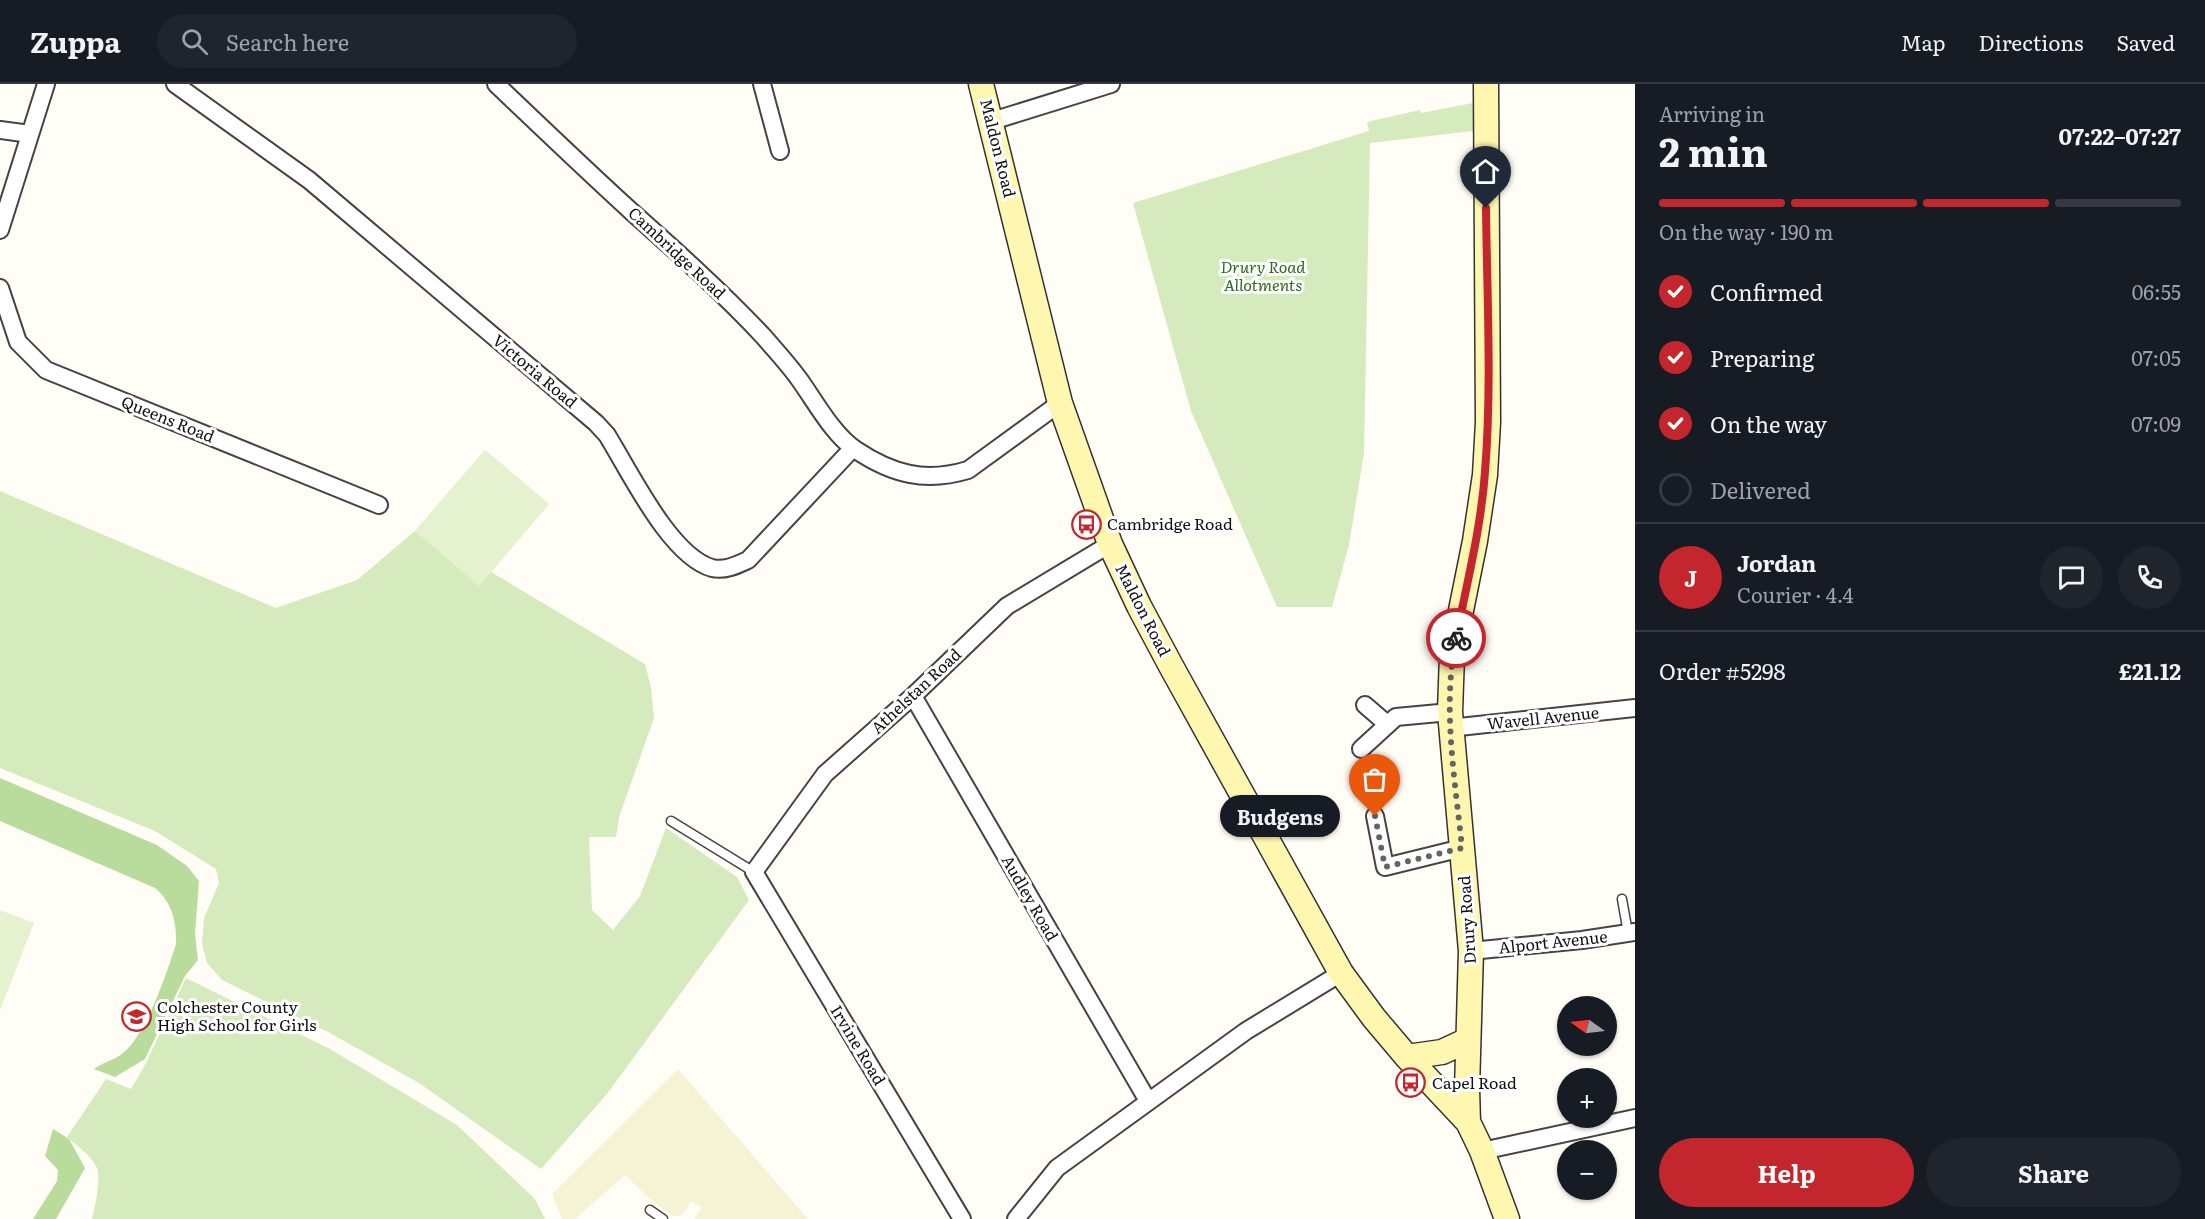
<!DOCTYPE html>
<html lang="en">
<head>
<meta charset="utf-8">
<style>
	:root { --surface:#171b24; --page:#20242c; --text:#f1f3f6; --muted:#9ea1a6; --line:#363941; --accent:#c4262e }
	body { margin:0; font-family:Literata,serif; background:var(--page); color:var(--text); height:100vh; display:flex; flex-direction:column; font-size:22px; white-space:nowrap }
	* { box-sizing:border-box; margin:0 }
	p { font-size:20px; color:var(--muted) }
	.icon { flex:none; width:33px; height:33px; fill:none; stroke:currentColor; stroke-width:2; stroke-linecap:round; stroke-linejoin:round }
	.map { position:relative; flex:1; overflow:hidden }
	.sheet { display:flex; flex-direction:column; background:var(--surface); width:570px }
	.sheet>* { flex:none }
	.needle { width:39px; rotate:284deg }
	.controls { position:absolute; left:1557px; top:912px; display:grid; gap:12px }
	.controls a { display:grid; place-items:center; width:60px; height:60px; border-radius:50%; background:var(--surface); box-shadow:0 2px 4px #0004; font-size:30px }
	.pin { position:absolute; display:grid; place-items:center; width:51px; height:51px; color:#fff; margin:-62px -26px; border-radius:50% 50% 50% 0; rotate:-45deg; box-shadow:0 0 6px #0007 }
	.pin .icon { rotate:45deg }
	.courier { position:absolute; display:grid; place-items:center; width:60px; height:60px; margin:-30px; border:4px solid #c4262e; border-radius:50%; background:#fff; color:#222; box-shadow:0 2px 8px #0007 }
	.bubble { position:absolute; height:42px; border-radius:21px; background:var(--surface); box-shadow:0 2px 4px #0004; font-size:20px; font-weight:700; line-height:42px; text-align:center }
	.headline em { font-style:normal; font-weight:700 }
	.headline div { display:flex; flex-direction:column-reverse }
	.headline { display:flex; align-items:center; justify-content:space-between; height:102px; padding:0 24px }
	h1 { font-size:39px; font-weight:700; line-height:45px }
	.bar { display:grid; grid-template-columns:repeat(4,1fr); gap:9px 6px; align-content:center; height:72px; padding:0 24px }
	.bar i { height:8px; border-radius:4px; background:var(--line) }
	.bar .current { background:var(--accent) }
	.bar p { grid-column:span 4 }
	.line { display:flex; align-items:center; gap:15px; padding:0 24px; border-top:2px solid var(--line) }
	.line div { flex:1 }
	.round { display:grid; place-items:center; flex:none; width:63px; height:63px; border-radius:32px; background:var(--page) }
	ol { padding:0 24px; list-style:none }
	li { display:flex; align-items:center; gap:18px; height:66px }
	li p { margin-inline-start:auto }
	li .icon { padding:6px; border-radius:50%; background:var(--accent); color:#fff; stroke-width:4 }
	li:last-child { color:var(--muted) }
	li i { width:33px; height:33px; border:3px solid var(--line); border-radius:50% }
	.cta { display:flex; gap:12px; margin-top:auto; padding:12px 24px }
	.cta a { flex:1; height:69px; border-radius:36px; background:var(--accent); color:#fff; font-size:24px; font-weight:700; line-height:69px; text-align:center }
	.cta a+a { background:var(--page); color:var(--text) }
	header { display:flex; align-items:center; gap:36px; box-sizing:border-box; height:84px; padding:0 30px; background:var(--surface); border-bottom:2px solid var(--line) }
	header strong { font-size:28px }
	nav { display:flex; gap:33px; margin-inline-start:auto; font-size:21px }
	.search { width:420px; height:54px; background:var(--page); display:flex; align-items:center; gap:15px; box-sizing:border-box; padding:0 21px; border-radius:33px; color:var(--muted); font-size:22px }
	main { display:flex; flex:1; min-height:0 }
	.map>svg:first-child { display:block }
	.farmland { fill:#f6f3d4 }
	.green { fill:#d5ebbd }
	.forest { fill:#b9dc9c }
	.pitch { fill:#e6f2cf }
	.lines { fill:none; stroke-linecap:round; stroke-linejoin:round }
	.service-casing { stroke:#444; stroke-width:11 }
	.minor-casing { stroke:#444; stroke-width:20 }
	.secondary-casing { stroke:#333; stroke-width:27 }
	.service { stroke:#fff; stroke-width:8 }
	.minor { stroke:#fff; stroke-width:16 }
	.secondary { stroke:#fff6b0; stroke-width:24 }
	.done { stroke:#646461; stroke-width:6; stroke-dasharray:0 10.8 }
	.route { stroke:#c4262e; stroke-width:8 }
	.labels { text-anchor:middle; stroke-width:6; stroke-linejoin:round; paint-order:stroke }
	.street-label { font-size:16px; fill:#111; stroke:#fff }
	.park-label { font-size:16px; font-style:italic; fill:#2f6b1f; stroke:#fff }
	.poi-label { font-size:16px; fill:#111; stroke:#fff; text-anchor:start }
</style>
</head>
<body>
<header>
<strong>Zuppa</strong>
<div class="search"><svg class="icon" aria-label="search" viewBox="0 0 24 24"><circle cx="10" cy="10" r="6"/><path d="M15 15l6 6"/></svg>Search here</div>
<nav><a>Map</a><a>Directions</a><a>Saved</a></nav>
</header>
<main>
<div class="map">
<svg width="1635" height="1135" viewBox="0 0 1635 1135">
	<rect width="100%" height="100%" fill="#fffdf5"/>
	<path class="farmland" d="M678,985L808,1135H694L702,1124L691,1117L684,1129L679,1132H672L649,1114L625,1091L575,1135H562L552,1110Z"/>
	<path class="green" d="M1473,19V47L1370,59L1364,369L1349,461L1332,523H1277L1191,327L1133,119L1369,47L1367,38L1420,26L1421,29Z
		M485,366L549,420L491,488L645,580L651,603L654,634L619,733L616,753H589L592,826L613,846L640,812L666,744L737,793L749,816L607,1010L541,1085L419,999L328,948L222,896L207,879L202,860L204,834L219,799L216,785L155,747L0,684V407L276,524L357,496L415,447Z
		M186,894L330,965L457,1041L535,1115L545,1135H92C95,1123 101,1095 97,1084C91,1071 77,1062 67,1053L106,995L131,1005L145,981Z"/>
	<path class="forest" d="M0,694L157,761L187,782L199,797L195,850L198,876L185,892L145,975L115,993L94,985C102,979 111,977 119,972C145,956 167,888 176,860C177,839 172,818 155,804L0,737Z
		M53,1045L69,1055L85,1084L56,1135H33L57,1097L58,1086L45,1072Z"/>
	<path class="pitch" d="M485,366L549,420L479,502L415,447Z
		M0,826L34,839L0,926Z"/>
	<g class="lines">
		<defs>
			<path id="service" d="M671,737L754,788
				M1622,815L1628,849
				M650,1126L663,1135"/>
			<path id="minor" d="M175,0L309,96L596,339L607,351C630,388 670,472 712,484C725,487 737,481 748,476L853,364
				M496,0C541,43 586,86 632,128C677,168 723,209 764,253C776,267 789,281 799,295C815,317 833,351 856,366C892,390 925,399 968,386L1060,319
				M762,0L780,67
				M992,37L1111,0
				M0,46L30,50
				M0,146L46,0
				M0,204L18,258L46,286L379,421
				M913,612L1148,1017
				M1365,621L1387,640
				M1450,644L1635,624
				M1361,665L1396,633L1450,628
				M1375,732L1385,783L1462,764
				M1471,867L1582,856L1635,848
				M1482,1067L1635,1034
				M962,1135L754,788L825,690L913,612L1007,522L1110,460
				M1016,1135L1057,1084L1246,947L1341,889"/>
			<path id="secondary" d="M981,0L1060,319L1110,460L1139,522L1171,582L1341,889L1374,934L1407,973L1468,1038L1482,1067L1507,1135
				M1407,973L1442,968L1468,956
				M1468,1038L1467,1005L1471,867L1450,628L1452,571L1475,457L1485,391L1488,338L1486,0"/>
		</defs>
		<use href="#service" class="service-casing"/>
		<use href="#minor" class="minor-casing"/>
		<use href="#secondary" class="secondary-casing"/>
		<use href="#service" class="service"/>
		<use href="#minor" class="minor"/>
		<use href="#secondary" class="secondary"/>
	</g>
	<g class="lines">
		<path class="done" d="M1375,732L1385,783L1462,764C1455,695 1442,623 1456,554"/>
		<path class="route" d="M1456,554C1467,499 1481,444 1485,388C1492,301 1487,212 1486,124"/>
	</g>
	<defs>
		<symbol id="bus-ring" viewBox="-11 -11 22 22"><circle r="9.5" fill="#fff" stroke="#c4262e" stroke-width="1.5"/><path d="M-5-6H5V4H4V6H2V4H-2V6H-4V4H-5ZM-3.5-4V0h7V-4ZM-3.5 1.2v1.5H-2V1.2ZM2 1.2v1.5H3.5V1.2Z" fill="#c4262e"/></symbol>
		<symbol id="school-ring" viewBox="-11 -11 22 22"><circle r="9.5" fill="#fff" stroke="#c4262e" stroke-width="1.5"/><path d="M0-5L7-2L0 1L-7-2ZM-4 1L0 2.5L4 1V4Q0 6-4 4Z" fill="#c4262e"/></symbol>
	</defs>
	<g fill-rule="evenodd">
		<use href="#bus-ring" x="1070" y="424" width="33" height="33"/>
		<use href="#school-ring" x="120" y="916" width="33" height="33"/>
		<use href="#bus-ring" x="1394" y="982" width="33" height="33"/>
	</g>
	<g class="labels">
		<g class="street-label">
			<text transform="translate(998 64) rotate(76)" y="6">Maldon Road</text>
			<text transform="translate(677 169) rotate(43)" y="6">Cambridge Road</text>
			<text transform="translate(535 287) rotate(40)" y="6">Victoria Road</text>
			<text transform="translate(168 335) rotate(22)" y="6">Queens Road</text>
			<text transform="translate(1143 526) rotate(63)" y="6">Maldon Road</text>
			<text transform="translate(916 607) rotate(-43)" y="6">Athelstan Road</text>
			<text transform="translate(1543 634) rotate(-6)" y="6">Wavell Avenue</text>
			<text transform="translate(1030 814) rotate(60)" y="6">Audley Road</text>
			<text transform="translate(1467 836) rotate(-94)" y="6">Drury Road</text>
			<text transform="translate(1553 858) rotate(-6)" y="6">Alport Avenue</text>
			<text transform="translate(858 961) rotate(59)" y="6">Irvine Road</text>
		</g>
		<g class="park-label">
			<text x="1263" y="189">Drury Road<tspan x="1263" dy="18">Allotments</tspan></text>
		</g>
		<g class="poi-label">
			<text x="1107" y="446">Cambridge Road</text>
			<text x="157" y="929">Colchester County<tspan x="157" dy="18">High School for Girls</tspan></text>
			<text x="1432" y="1005">Capel Road</text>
		</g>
	</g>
</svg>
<div class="controls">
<a><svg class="needle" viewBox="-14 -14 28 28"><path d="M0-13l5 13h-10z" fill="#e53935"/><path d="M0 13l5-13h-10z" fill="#9ea1a6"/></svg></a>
<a>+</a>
<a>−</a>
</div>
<div class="pin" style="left:1375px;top:732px;background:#ea580c"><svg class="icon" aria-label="bag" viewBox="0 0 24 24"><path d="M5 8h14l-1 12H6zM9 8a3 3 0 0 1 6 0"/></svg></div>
<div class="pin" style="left:1486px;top:124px;background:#1f2937"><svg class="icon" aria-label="home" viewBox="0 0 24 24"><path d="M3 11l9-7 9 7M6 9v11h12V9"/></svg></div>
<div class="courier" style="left:1456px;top:554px"><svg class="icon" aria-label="bike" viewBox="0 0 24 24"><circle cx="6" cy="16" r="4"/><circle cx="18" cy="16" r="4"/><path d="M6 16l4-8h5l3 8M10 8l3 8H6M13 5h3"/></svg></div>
<div class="bubble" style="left:1220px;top:711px;width:120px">Budgens</div>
</div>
<section class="sheet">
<div class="headline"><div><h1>2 min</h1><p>Arriving in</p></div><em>07:22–07:27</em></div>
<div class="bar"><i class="current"></i><i class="current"></i><i class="current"></i><i></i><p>On the way · 190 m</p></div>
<ol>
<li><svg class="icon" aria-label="check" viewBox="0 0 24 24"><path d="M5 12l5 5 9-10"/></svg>Confirmed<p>06:55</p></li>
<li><svg class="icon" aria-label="check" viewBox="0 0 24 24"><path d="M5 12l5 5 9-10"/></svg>Preparing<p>07:05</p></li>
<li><svg class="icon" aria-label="check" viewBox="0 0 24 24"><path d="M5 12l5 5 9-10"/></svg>On the way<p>07:09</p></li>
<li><i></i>Delivered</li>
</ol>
<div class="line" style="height:108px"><b class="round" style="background:var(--accent);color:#fff">J</b><div><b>Jordan</b><p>Courier · 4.4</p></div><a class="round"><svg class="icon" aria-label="chat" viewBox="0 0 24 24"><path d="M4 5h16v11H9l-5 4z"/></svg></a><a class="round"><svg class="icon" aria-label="phone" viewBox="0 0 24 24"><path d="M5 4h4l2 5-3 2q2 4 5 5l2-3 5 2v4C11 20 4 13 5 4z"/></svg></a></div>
<div class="line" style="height:78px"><div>Order #5298</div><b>£21.12</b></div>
<div class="cta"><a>Help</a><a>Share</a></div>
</section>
</main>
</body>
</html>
